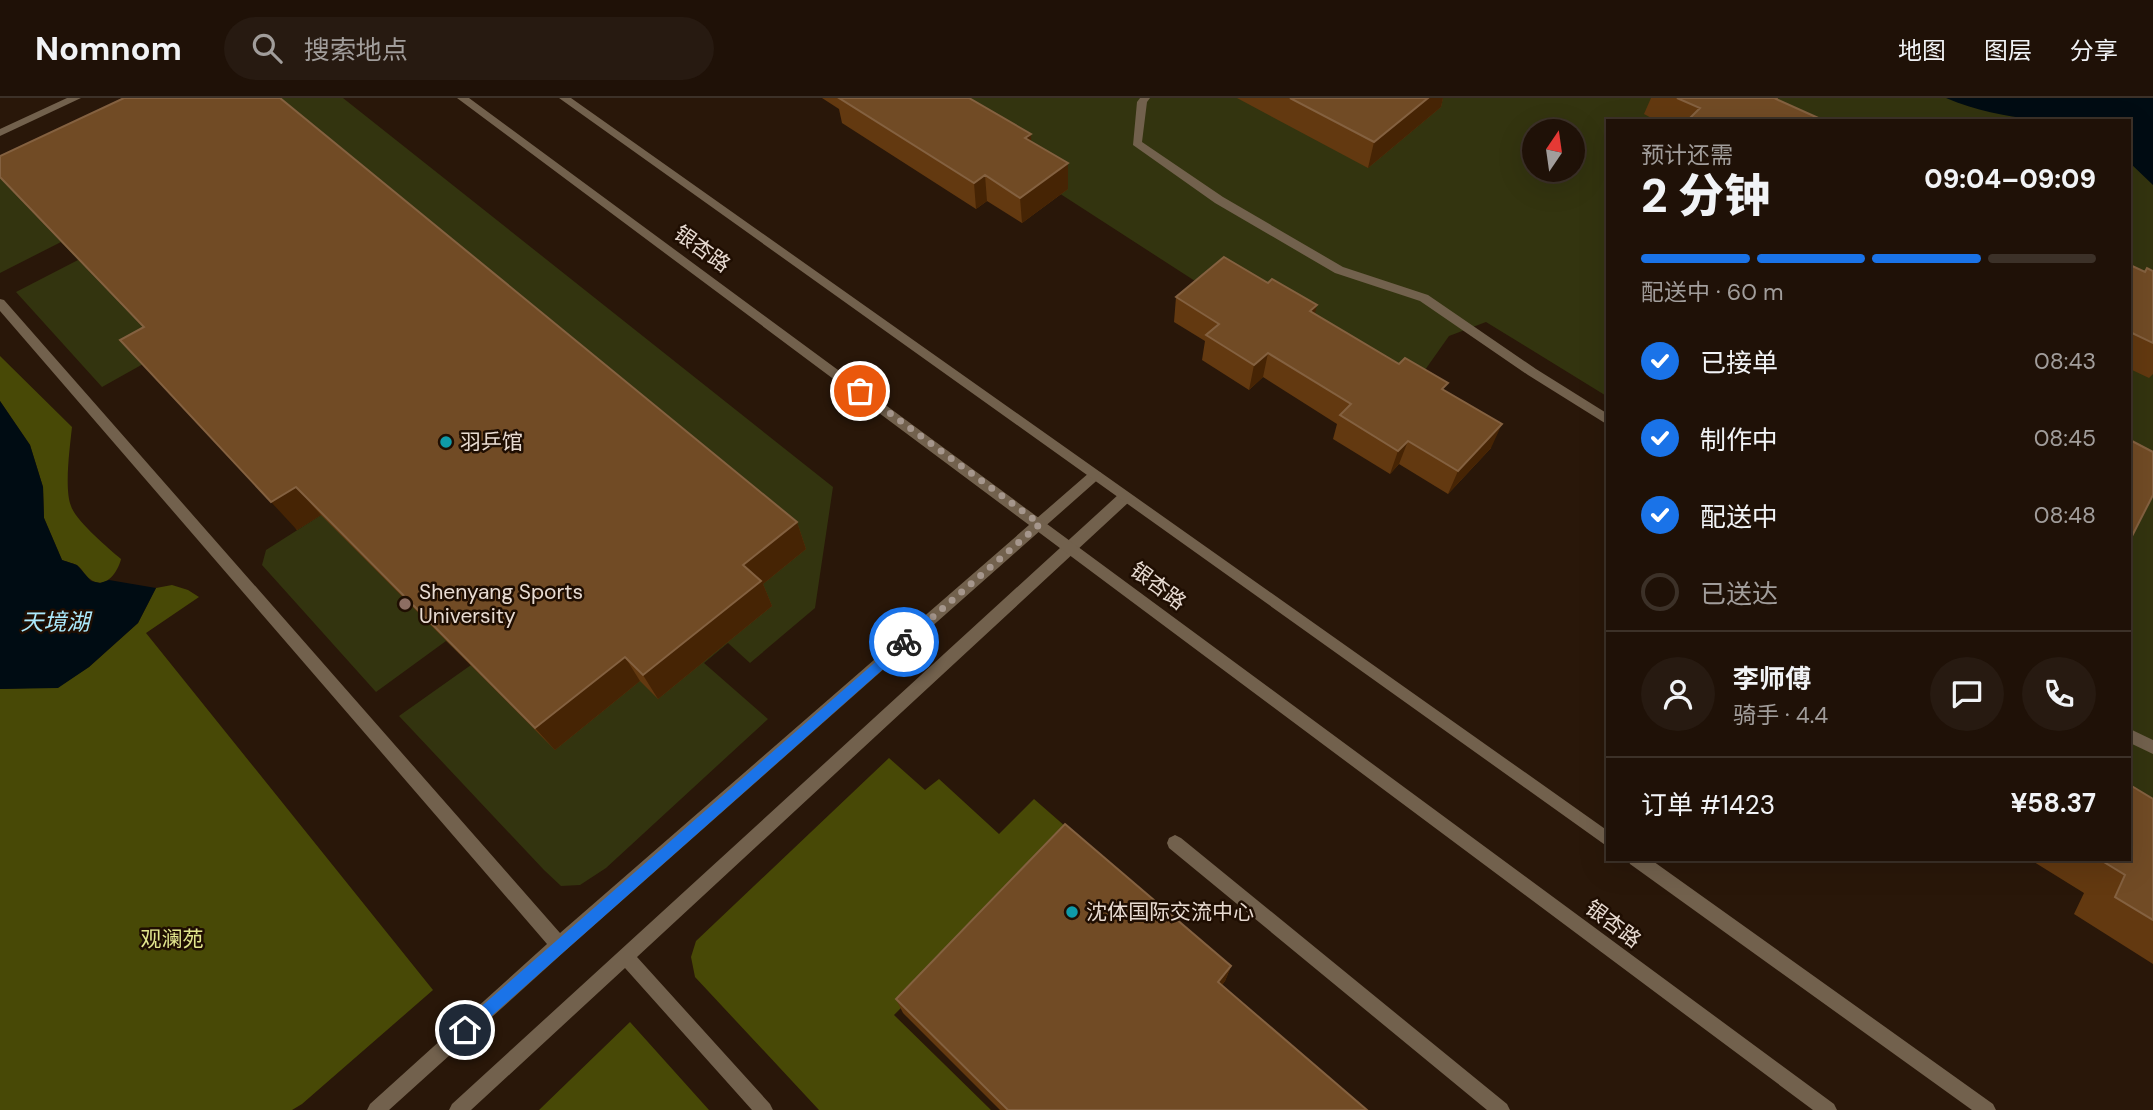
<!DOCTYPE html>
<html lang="zh">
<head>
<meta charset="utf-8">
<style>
	:root { --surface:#1f1107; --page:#271a11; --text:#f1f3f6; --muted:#a19d9b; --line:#3c3128; --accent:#1a73e8 }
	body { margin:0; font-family:"DM Sans","Noto Sans SC",sans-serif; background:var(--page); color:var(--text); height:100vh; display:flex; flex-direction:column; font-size:26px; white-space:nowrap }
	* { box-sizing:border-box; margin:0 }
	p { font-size:23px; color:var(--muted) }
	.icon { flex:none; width:38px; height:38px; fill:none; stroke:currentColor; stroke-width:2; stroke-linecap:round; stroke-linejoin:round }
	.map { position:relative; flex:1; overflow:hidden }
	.side { position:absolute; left:1606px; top:21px; width:525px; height:742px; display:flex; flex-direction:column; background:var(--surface); border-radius:0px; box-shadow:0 7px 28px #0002,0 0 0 2px var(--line) }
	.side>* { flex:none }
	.needle { width:46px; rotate:13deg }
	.fabs { position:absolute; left:1522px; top:21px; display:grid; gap:14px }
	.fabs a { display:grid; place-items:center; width:63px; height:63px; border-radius:50%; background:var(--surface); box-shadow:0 7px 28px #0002,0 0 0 2px var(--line); font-size:35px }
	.pin { position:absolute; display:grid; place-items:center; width:60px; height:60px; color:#fff; margin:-30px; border:4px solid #fff; border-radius:50%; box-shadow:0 2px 7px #0007 }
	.courier { position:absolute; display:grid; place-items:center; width:70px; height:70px; margin:-35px; border:5px solid #1a73e8; border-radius:50%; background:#fff; color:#222; box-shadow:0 2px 9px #0007 }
	.headline em { font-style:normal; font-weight:800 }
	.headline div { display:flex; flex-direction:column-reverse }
	.headline { display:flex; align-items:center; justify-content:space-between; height:119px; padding:0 35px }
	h1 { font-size:46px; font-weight:800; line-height:52px }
	.bar { display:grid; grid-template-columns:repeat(4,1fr); gap:10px 7px; align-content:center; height:84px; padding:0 35px }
	.bar i { height:9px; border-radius:5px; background:var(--line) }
	.bar .selected { background:var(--accent) }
	.bar p { grid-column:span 4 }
	.line { display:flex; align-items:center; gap:18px; padding:0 35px; border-top:2px solid var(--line) }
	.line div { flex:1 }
	.round { display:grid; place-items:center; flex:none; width:74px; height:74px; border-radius:37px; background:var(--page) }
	ol { padding:0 35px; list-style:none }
	li { display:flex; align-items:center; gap:21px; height:77px }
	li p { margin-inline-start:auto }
	li .icon { padding:7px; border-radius:50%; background:var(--accent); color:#fff; stroke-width:4 }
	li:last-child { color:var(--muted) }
	li i { width:38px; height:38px; border:4px solid var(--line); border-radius:50% }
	header { display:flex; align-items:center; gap:42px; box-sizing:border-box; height:98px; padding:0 35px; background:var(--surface); border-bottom:2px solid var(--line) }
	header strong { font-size:33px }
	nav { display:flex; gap:38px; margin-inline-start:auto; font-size:24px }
	.search { width:490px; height:63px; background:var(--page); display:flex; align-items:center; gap:18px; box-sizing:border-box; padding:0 24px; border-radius:38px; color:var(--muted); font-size:26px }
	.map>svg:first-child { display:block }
	.green { fill:#33340f; fill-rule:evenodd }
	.forest { fill:#484906 }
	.water { fill:#000c13 }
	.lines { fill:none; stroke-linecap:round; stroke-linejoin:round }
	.service { fill:#72614d; fill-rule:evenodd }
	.minor { fill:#72614d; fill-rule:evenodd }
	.tertiary { fill:#72614d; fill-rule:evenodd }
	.wall { fill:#633910 }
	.shaded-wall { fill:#462404 }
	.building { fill:#714b25; stroke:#846140; stroke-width:2 }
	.route { fill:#1a73e8 }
	.done { stroke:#a5968c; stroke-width:7; stroke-dasharray:0 12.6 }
	.culture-dot { fill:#0f9aa8; stroke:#1f0e02; stroke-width:2.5 }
	.education-dot { fill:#8d6e63; stroke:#1f0e02; stroke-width:2.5 }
	.labels { text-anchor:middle; stroke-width:5; stroke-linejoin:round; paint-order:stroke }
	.street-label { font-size:21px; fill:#e8dbd2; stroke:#1f0e02 }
	.poi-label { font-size:21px; fill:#e8dbd2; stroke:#1f0e02; text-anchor:start }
	.park-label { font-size:21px; fill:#e3e78e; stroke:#1f0e02 }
	.water-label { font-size:23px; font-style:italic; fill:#aceafd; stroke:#1f0e02 }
</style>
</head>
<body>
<header>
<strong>Nomnom</strong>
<div class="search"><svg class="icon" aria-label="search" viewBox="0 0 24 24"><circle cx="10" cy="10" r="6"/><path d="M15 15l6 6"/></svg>搜索地点</div>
<nav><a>地图</a><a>图层</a><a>分享</a></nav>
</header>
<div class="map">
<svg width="2153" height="1012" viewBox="0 0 2153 1012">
	<rect width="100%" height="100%" fill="#291709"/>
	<path class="green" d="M143,0H343L833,389L815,510L750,565L728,545L704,565L768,621L606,770L580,787L561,788L544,772L399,618L471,567L446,543L376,594L262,467L266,452L321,417L354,148L102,289L16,194L78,162L61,144L0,175V68Z
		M912,0H2153V765L2130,750V23H1608V299L1486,224L1449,238L1396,313ZM1535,33H1573V72H1535Z"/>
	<path class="forest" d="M0,258L72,329C70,348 64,391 71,408C76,423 108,450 121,461C118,474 105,493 90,481C85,478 83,472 78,468C74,465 67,464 62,462L44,420L43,389L30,347L0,303Z
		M172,487L188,492L199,499L146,535L433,892L302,1006L292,1012H0V591L58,589L89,569L138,525L156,490Z
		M889,660L925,692L939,681L999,736L1034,701L1074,736L894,917L991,1012H819L695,879L691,859L696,843Z
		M630,924L709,1012H539Z"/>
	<path class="water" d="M1946,0H2153V87L2130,65V23C2064,23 2008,26 1946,0Z
		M0,303L30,347L43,389L44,420L62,462L77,467L91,483L100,485L109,482L156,490L138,525L89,569L58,590L0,591Z"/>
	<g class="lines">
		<path class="service" d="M67,0H81L0,38V31Z
			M0,201L4,202L560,835L1090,374H1100L1102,378L565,853L389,1012H367L370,1006L547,846L0,213Z
			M1124,395L1131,400L1129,404L637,859L770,1006L773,1012H752L625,870L471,1012H449L452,1006L1119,396Z
			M1175,737L1181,740L1507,1006L1510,1012H1487L1169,750L1167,745L1169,740Z"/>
		<path class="minor" d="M1140,0H1150L1147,4L1142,44L1223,99L1343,169L1428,197L1536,271L1608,316V327L1528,277L1420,203L1335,175L1215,105L1133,47L1137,4Z
			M2130,631L2153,642V656L2130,645Z"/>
		<path class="tertiary" d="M457,0H469L1834,1006L1837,1012H1813Z
			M559,0H571L1608,733V749Z
			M1628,761H1650L1993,1006L1996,1012H1972L1630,766Z"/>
	</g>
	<path class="wall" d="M822,0H969L1031,36V44L1068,65V91L1022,125L987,103L976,111L842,25L839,11Z
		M1237,0H1443L1441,9L1368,70Z
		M1651,0H1778L1777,2L1825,23H1657L1644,16Z
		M0,80L797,424L806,451L763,486L772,508L658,601L640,583L555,652L321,417L297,432L143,229Z
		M2130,167L2144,173L2147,170L2153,173V276L2149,280L2130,271Z
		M1176,199L1315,216L1445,293L1491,350L1448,396L1399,366L1390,376L1333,341L1337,326L1263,279L1249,292L1202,262L1205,243L1174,224Z
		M2153,701V866L2074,816L2084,795L2029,761H2130Z
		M1231,868L1225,883L1222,887L1367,1012H1000L903,915L896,901Z"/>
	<path class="shaded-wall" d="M1428,0H1443L1441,9L1368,70L1374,44Z
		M1031,36L1032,62L1025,40Z
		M1068,65V91L1022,125L1020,100Z
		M985,77L987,103L976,111L974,85Z
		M1317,207L1311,232L1310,213Z
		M1268,255L1263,279L1249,292L1254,267Z
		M1502,326L1491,350L1448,396L1458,373Z
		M1408,343L1399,366L1390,376L1398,353Z
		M296,389L321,417L297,432L271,404Z
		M797,424L806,451L763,486L772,508L658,601L643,577L743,467Z
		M625,559L640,583L555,652L535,630Z
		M1231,868L1225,883L1213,898L1218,884Z"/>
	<path class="building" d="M124,0H280L797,424L743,467L761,483L643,577L625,559L535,630L296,389L271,404L120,242L144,229L0,79V58Z
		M839,0H969L1031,36L1025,40L1068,65L1020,100L985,77L974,85Z
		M1290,0H1428L1374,44Z
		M1677,0H1777L1776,1L1825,23H1699L1691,19L1700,10Z
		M1224,159L1268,185L1272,181L1317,207L1310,213L1399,266L1405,260L1448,285L1442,291L1502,326L1458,373L1408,343L1398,353L1340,317L1351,306L1268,255L1254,267L1206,237L1219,226L1176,199Z
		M2130,167L2145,174L2147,170L2153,173V245L2130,234Z
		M2130,342L2153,354V397L2130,442Z
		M2130,687L2153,701V822L2115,799L2125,777L2099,761H2130Z
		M1065,726L1231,868L1218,884L1367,1012H1008L896,901Z"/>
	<path class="route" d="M904,539L910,544L909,548L470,937H460V927Z"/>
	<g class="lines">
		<path class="done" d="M860,293L1040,426L904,544"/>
	</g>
	<g class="culture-dot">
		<circle cx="446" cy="344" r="7"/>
		<circle cx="1072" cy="814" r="7"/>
	</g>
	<circle class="education-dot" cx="405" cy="506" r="7"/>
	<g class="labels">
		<g class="street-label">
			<text transform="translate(702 151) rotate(36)" y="7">银杏路</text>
			<text transform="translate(1158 488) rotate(37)" y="7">银杏路</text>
			<text transform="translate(1613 826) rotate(37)" y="7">银杏路</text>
		</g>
		<g class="poi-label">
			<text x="460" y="351">羽乒馆</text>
			<text x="419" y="501">Shenyang Sports<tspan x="419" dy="24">University</tspan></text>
			<text x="1086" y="821">沈体国际交流中心</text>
		</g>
		<g class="park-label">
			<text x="172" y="848">观澜苑</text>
		</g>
		<g class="water-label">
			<text x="55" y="532">天境湖</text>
		</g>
	</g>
</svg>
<div class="fabs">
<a><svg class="needle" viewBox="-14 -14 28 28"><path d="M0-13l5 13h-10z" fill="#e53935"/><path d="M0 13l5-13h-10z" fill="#a19d9b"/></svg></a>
</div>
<div class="pin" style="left:860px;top:293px;background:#ea580c"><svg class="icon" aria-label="bag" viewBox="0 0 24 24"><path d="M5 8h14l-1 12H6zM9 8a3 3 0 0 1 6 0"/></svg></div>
<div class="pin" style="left:465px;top:932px;background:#1f2937"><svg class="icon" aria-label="home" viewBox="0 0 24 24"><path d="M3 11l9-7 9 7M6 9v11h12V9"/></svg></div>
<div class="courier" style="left:904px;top:544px"><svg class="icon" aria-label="bike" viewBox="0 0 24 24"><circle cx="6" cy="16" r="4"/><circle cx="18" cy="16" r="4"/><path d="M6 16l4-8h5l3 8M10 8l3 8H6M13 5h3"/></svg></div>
<section class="side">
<div class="headline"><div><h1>2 分钟</h1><p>预计还需</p></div><em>09:04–09:09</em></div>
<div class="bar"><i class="selected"></i><i class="selected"></i><i class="selected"></i><i></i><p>配送中 · 60 m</p></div>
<ol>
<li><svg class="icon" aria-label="check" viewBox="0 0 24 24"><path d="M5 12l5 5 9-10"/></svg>已接单<p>08:43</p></li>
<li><svg class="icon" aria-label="check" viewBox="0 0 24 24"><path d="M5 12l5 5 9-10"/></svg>制作中<p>08:45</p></li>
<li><svg class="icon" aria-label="check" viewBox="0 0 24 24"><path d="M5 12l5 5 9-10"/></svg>配送中<p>08:48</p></li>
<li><i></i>已送达</li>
</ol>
<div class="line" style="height:126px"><a class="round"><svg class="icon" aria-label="person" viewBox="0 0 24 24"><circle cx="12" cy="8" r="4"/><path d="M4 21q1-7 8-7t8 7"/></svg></a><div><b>李师傅</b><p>骑手 · 4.4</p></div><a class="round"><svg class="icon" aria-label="chat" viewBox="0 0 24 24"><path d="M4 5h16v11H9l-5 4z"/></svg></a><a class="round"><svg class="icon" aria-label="phone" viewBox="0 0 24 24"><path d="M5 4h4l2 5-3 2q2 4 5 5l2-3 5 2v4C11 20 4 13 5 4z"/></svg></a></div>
<div class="line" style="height:91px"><div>订单 #1423</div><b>¥58.37</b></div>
</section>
</div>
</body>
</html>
